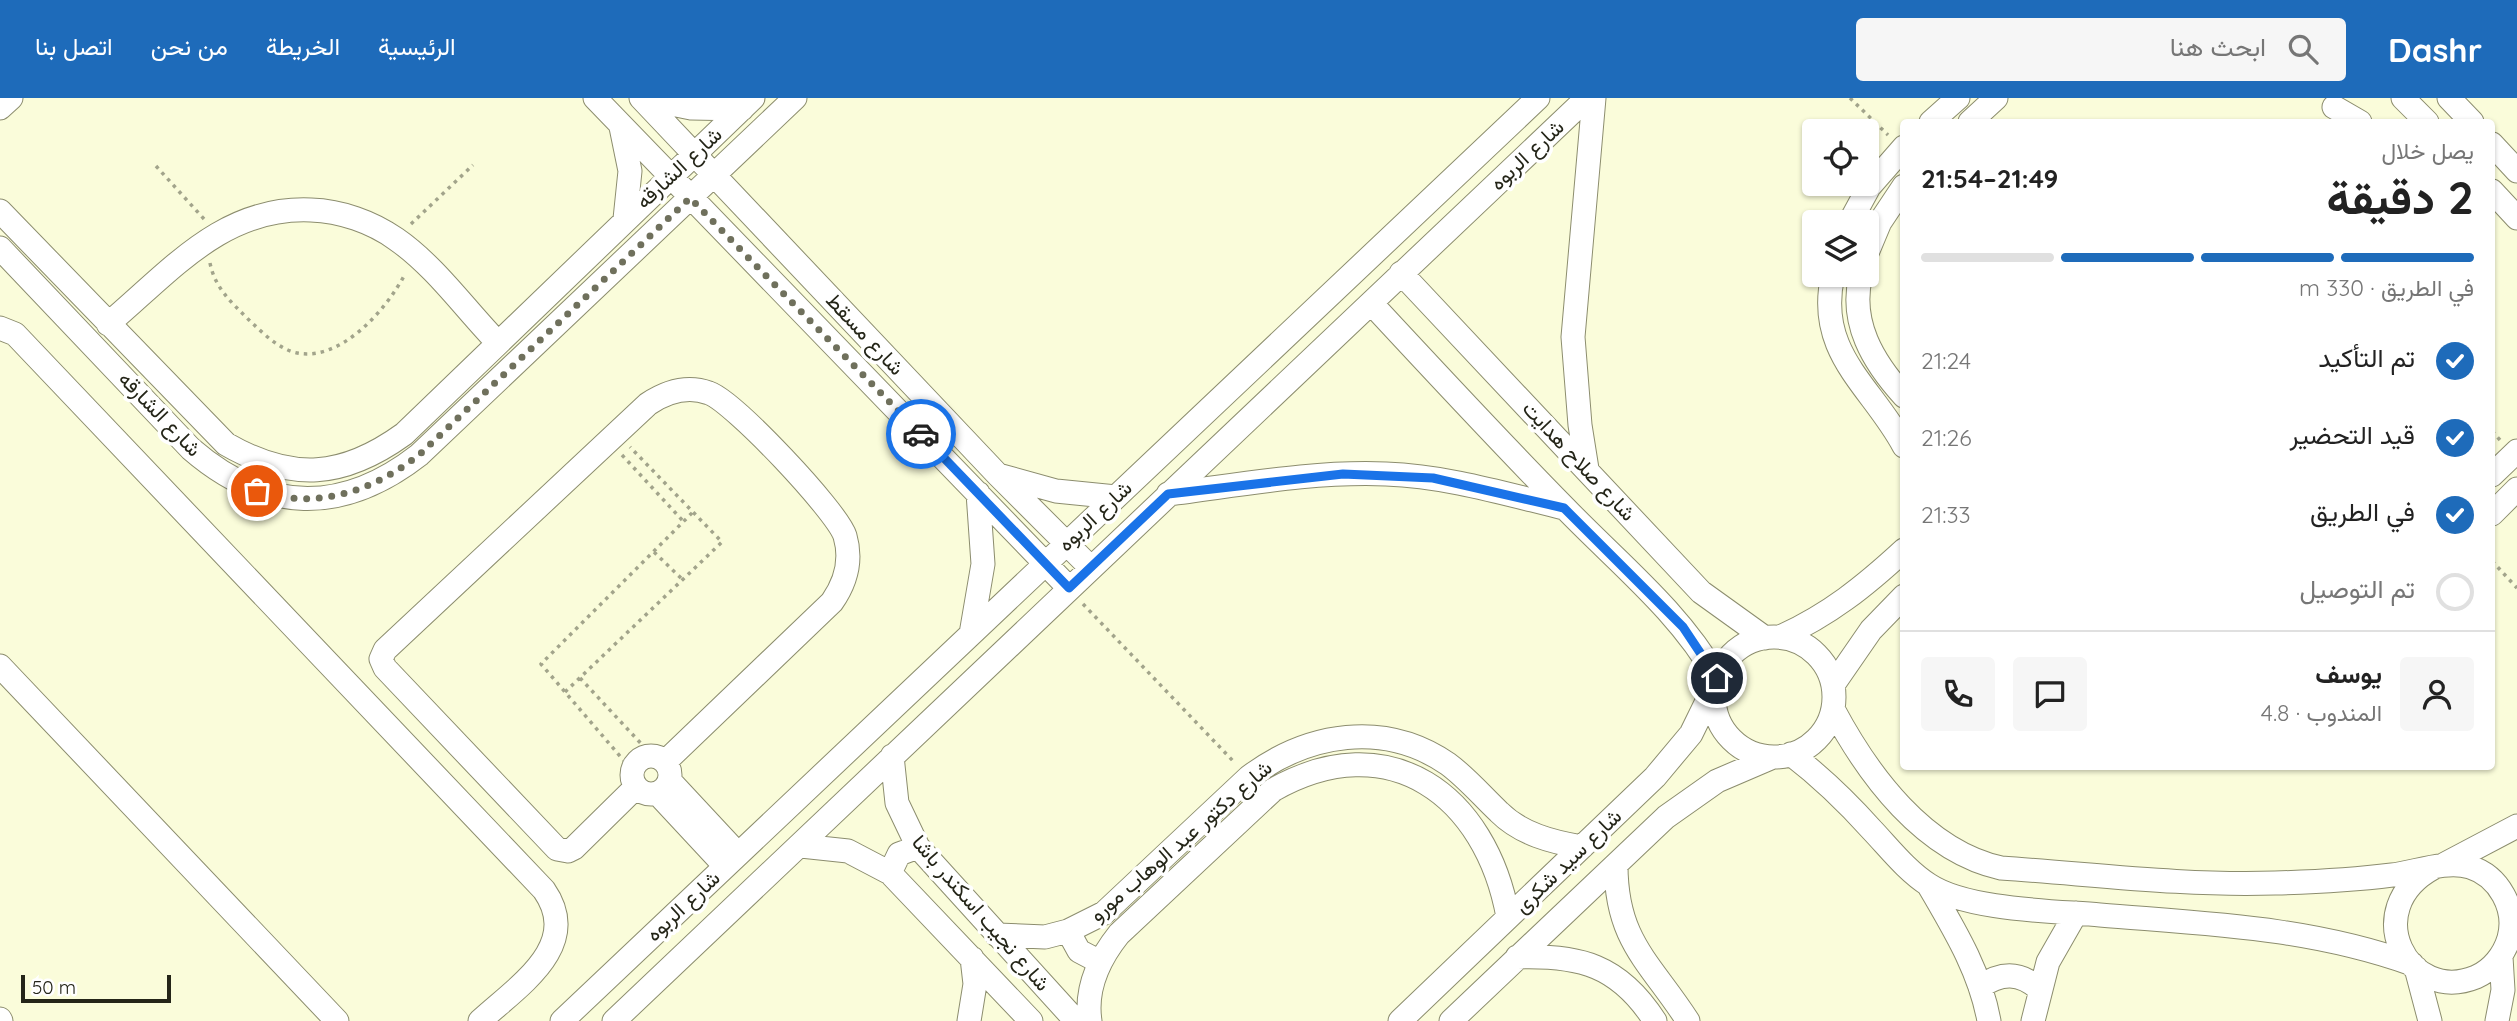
<!DOCTYPE html>
<html lang="ar">
<head>
<meta charset="utf-8">
<style>
	:root { --surface:#fff; --page:#f6f6f6; --text:#222; --muted:#767676; --line:#e0e0e0; --accent:#1e6bba }
	body { margin:0; font-family:Quicksand,Vazirmatn,sans-serif; background:var(--page); color:var(--text); direction:rtl; height:100vh; display:flex; flex-direction:column; font-size:26px; white-space:nowrap }
	* { box-sizing:border-box; margin:0 }
	p { font-size:23px; color:var(--muted) }
	.icon { flex:none; width:38px; height:38px; fill:none; stroke:currentColor; stroke-width:2; stroke-linecap:round; stroke-linejoin:round }
	.map { position:relative; flex:1; overflow:hidden; direction:ltr }
	.details { position:absolute; left:1900px; top:21px; width:595px; height:651px; display:flex; flex-direction:column; background:var(--surface); border-radius:7px; box-shadow:0 2px 5px #0004; direction:rtl }
	.details>* { flex:none }
	.tools { position:absolute; left:1802px; top:21px; display:grid; gap:14px }
	.tools a { display:grid; place-items:center; width:77px; height:77px; border-radius:7px; background:var(--surface); box-shadow:0 2px 5px #0004; font-size:35px }
	.scale { position:absolute; left:21px; bottom:18px; width:150px; box-sizing:border-box; padding-left:7px; border:4px solid #242518; border-top:0; font-size:19px; line-height:24px; white-space:nowrap; color:#242518; -webkit-text-stroke:5px #fff; paint-order:stroke }
	.pin { position:absolute; display:grid; place-items:center; width:60px; height:60px; color:#fff; margin:-30px; border:4px solid #fff; border-radius:50%; box-shadow:0 2px 7px #0007 }
	.courier { position:absolute; display:grid; place-items:center; width:70px; height:70px; margin:-35px; border:5px solid #1a73e8; border-radius:50%; background:#fff; color:#222; box-shadow:0 2px 9px #0007 }
	.summary em { font-style:normal; font-weight:700 }
	.summary div { display:flex; flex-direction:column-reverse }
	.summary { display:flex; align-items:center; justify-content:space-between; height:119px; padding:0 21px }
	h1 { font-size:46px; font-weight:700; line-height:52px }
	.bar { display:grid; grid-template-columns:repeat(4,1fr); gap:10px 7px; align-content:center; height:84px; padding:0 21px }
	.bar i { height:9px; border-radius:5px; background:var(--line) }
	.bar .selected { background:var(--accent) }
	.bar p { grid-column:span 4 }
	.line { display:flex; align-items:center; gap:18px; padding:0 21px; border-top:2px solid var(--line) }
	.line div { flex:1 }
	.round { display:grid; place-items:center; flex:none; width:74px; height:74px; border-radius:7px; background:var(--page) }
	ol { padding:0 21px; list-style:none }
	li { display:flex; align-items:center; gap:21px; height:77px }
	li p { margin-inline-start:auto }
	li .icon { padding:7px; border-radius:50%; background:var(--accent); color:#fff; stroke-width:4 }
	li:last-child { color:var(--muted) }
	li i { width:38px; height:38px; border:4px solid var(--line); border-radius:50% }
	header { display:flex; align-items:center; gap:42px; box-sizing:border-box; height:98px; padding:0 35px; background:var(--accent); color:#fff }
	header strong { font-size:33px }
	nav { display:flex; gap:38px; margin-inline-start:auto; font-size:24px }
	.search { width:490px; height:63px; background:var(--page); display:flex; align-items:center; gap:18px; box-sizing:border-box; padding:0 24px; border-radius:7px; color:var(--muted); font-size:26px }
	.map>svg:first-child { display:block }
	.lines { fill:none; stroke-linecap:round; stroke-linejoin:round }
	.minor-casing { stroke:#8c8d6e; stroke-width:25 }
	.path { stroke:#a2a48b; stroke-width:3.5; stroke-dasharray:3.5 5; stroke-linecap:butt }
	.minor { stroke:#fff; stroke-width:23 }
	.done { stroke:#6f705c; stroke-width:7; stroke-dasharray:0 12.6 }
	.route { stroke:#1a73e8; stroke-width:9 }
	.labels { text-anchor:middle; stroke-width:7; stroke-linejoin:round; paint-order:stroke }
	.street-label { font-size:21px; fill:#242518; stroke:#fff }
</style>
</head>
<body>
<header>
<strong>Dashr</strong>
<div class="search"><svg class="icon" aria-label="search" viewBox="0 0 24 24"><circle cx="10" cy="10" r="6"/><path d="M15 15l6 6"/></svg>ابحث هنا</div>
<nav><a>الرئيسية</a><a>الخريطة</a><a>من نحن</a><a>اتصل بنا</a></nav>
</header>
<div class="map">
<svg width="2517" height="923" viewBox="0 0 2517 923">
	<rect width="100%" height="100%" fill="#fafcda"/>
	<g class="lines">
		<defs>
			<path id="minor" d="M595,0L1069,490
				M641,0L998,377L1091,470
				M642,0L691,10L742,11
				M2403,0L2427,24
				M2449,0L2472,24
				M2334,9L2360,24
				M0,10L11,0
				M1931,24L1958,0
				M1970,24L1996,0
				M621,29L630,73L625,121
				M2492,46L2517,73
				M2492,93L2517,120
				M0,113L226,346C292,384 343,380 404,336L753,0
				M1850,124L1869,89L1904,49
				M0,150L191,351C265,415 342,417 419,357L795,0
				M1867,155L1880,124L1904,88
				M1401,175L1701,494L1765,540
				M1833,177C1815,255 1872,288 1904,348
				M1861,177C1849,224 1873,264 1904,298
				M1371,205C1435,274 1499,343 1565,410C1618,465 1679,513 1717,580
				M108,226C171,173 223,108 311,112C341,113 372,124 396,141C435,168 465,211 498,245
				M0,230L15,236L544,792C583,848 518,888 480,923
				M1587,371L1580,327L1573,239L1594,0
				M2492,377L2517,353
				M1002,378L1056,393L1116,399
				M1168,396C1240,387 1313,373 1386,376C1446,378 1506,396 1564,410
				M2492,416L2517,391
				M971,536L983,466L978,395
				M1780,539C1829,517 1865,488 1904,452
				M1714 599a60 60 0 1 1 120 0a60 60 0 1 1-120 0Z
				M0,568L337,923
				M1833,587L1871,532L1904,498
				M1833,611C1868,677 1924,753 2001,770C2091,776 2184,788 2275,785C2314,784 2353,782 2392,777C2416,774 2446,762 2470,769C2499,778 2517,811 2509,840C2504,857 2492,872 2476,879C2408,907 2358,811 2433,770
				M1791,656C1821,679 1847,704 1872,732C1890,751 1907,773 1929,787C1967,812 2053,813 2100,817C2207,826 2309,829 2412,866
				M632 677a19 19 0 1 1 38 0a19 19 0 1 1-38 0Z
				M892,658L897,705L918,749L1076,923
				M670,683L738,756
				M636,689L574,750L568,753L557,751L385,570L381,561L385,552L648,306C666,294 687,287 709,295C733,303 837,413 845,438C852,462 846,484 832,504L665,664
				M658,696L725,768
				M801,748L848,753L890,775L1031,923
				M2445,766L2517,728
				M1616,767C1616,843 1650,864 1688,923
				M890,775L899,756L918,749
				M1929,788C1954,831 1980,873 1989,923
				M1068,833L1079,853L1100,864
				M997,837L1045,839L1068,833L1104,815L1249,679C1308,635 1384,622 1448,666C1467,680 1482,698 1499,714C1521,736 1552,744 1582,749
				M1517,859C1580,857 1619,867 1655,923
				M2416,870L2430,923
				M1980,889C2001,874 2020,874 2039,891
				M0,921L1,923
				M562,923L1538,0
				M614,923L1587,0
				M969,923L975,886L972,860
				M1090,923C1085,890 1099,861 1119,836L1273,692C1389,626 1486,697 1508,819
				M1400,923L1655,679L1691,636L1715,587
				M1451,923L1666,719L1717,683L1773,659
				M2033,923L2048,864L2076,815
				M2497,923L2503,892L2501,859"/>
		</defs>
		<use href="#minor" class="minor-casing"/>
		<path class="path" d="M1850,0L1888,37
			M156,68L204,121
			M411,126L473,67
			M210,165C215,190 231,204 249,222C262,234 275,248 293,254C339,267 387,211 405,176
			M2492,333L2500,342
			M622,357L683,423
			M654,454L683,482
			M2492,463L2517,490
			M1083,506L1235,665
			M580,580L647,652
			M565,594L722,444L630,349
			M631,671L541,566L693,414"/>
		<use href="#minor" class="minor"/>
	</g>
	<g class="lines">
		<path class="done" d="M257,393C317,412 371,394 419,357L690,100L921,336"/>
		<path class="route" d="M921,336L1069,490L1168,396L1343,376L1433,380L1564,410L1683,529L1717,580"/>
	</g>
	<g class="labels">
		<g class="street-label">
			<text transform="translate(1527 57) rotate(-43)" y="7">شارع الربوه</text>
			<text transform="translate(679 70) rotate(-43)" y="7">شارع الشارقه</text>
			<text transform="translate(865 236) rotate(47)" y="7">شارع مسقط</text>
			<text transform="translate(160 316) rotate(46)" y="7">شارع الشارقه</text>
			<text transform="translate(1579 363) rotate(47)" y="7">شارع صلاح هدايت</text>
			<text transform="translate(1095 418) rotate(-43)" y="7">شارع الربوه</text>
			<text transform="translate(1181 743) rotate(-41)" y="7">شارع دكتور عبد الوهاب مورو</text>
			<text transform="translate(1568 763) rotate(-44)" y="7">شارع سيد شكرى</text>
			<text transform="translate(683 808) rotate(-43)" y="7">شارع الربوه</text>
			<text transform="translate(981 815) rotate(49)" y="7">شارع نجيب اسكندر باشا</text>
		</g>
	</g>
</svg>
<div class="tools">
<a><svg class="icon" aria-label="locate" viewBox="0 0 24 24"><circle cx="12" cy="12" r="6"/><path d="M12 2v4M12 18v4M2 12h4M18 12h4"/></svg></a>
<a><svg class="icon" aria-label="layers" viewBox="0 0 24 24"><path d="M12 4l9 5-9 5-9-5zM3 14l9 5 9-5"/></svg></a>
</div>
<div class="scale">50 m</div>
<div class="pin" style="left:257px;top:393px;background:#ea580c"><svg class="icon" aria-label="bag" viewBox="0 0 24 24"><path d="M5 8h14l-1 12H6zM9 8a3 3 0 0 1 6 0"/></svg></div>
<div class="pin" style="left:1717px;top:580px;background:#1f2937"><svg class="icon" aria-label="home" viewBox="0 0 24 24"><path d="M3 11l9-7 9 7M6 9v11h12V9"/></svg></div>
<div class="courier" style="left:921px;top:336px"><svg class="icon" aria-label="car" viewBox="0 0 24 24"><path d="M5 17H2v-5l4-1 3-4h7l3 4 3 1v5h-3M9 17h6M6 11h13"/><circle cx="7" cy="17" r="2"/><circle cx="17" cy="17" r="2"/></svg></div>
<section class="details">
<div class="summary"><div><h1>2 دقيقة</h1><p>يصل خلال</p></div><em>21:49–21:54</em></div>
<div class="bar"><i class="selected"></i><i class="selected"></i><i class="selected"></i><i></i><p>في الطريق · 330 m</p></div>
<ol>
<li><svg class="icon" aria-label="check" viewBox="0 0 24 24"><path d="M5 12l5 5 9-10"/></svg>تم التأكيد<p>21:24</p></li>
<li><svg class="icon" aria-label="check" viewBox="0 0 24 24"><path d="M5 12l5 5 9-10"/></svg>قيد التحضير<p>21:26</p></li>
<li><svg class="icon" aria-label="check" viewBox="0 0 24 24"><path d="M5 12l5 5 9-10"/></svg>في الطريق<p>21:33</p></li>
<li><i></i>تم التوصيل</li>
</ol>
<div class="line" style="height:126px"><a class="round"><svg class="icon" aria-label="person" viewBox="0 0 24 24"><circle cx="12" cy="8" r="4"/><path d="M4 21q1-7 8-7t8 7"/></svg></a><div><b>يوسف</b><p>المندوب · 4.8</p></div><a class="round"><svg class="icon" aria-label="chat" viewBox="0 0 24 24"><path d="M4 5h16v11H9l-5 4z"/></svg></a><a class="round"><svg class="icon" aria-label="phone" viewBox="0 0 24 24"><path d="M5 4h4l2 5-3 2q2 4 5 5l2-3 5 2v4C11 20 4 13 5 4z"/></svg></a></div>
</section>
</div>
</body>
</html>
